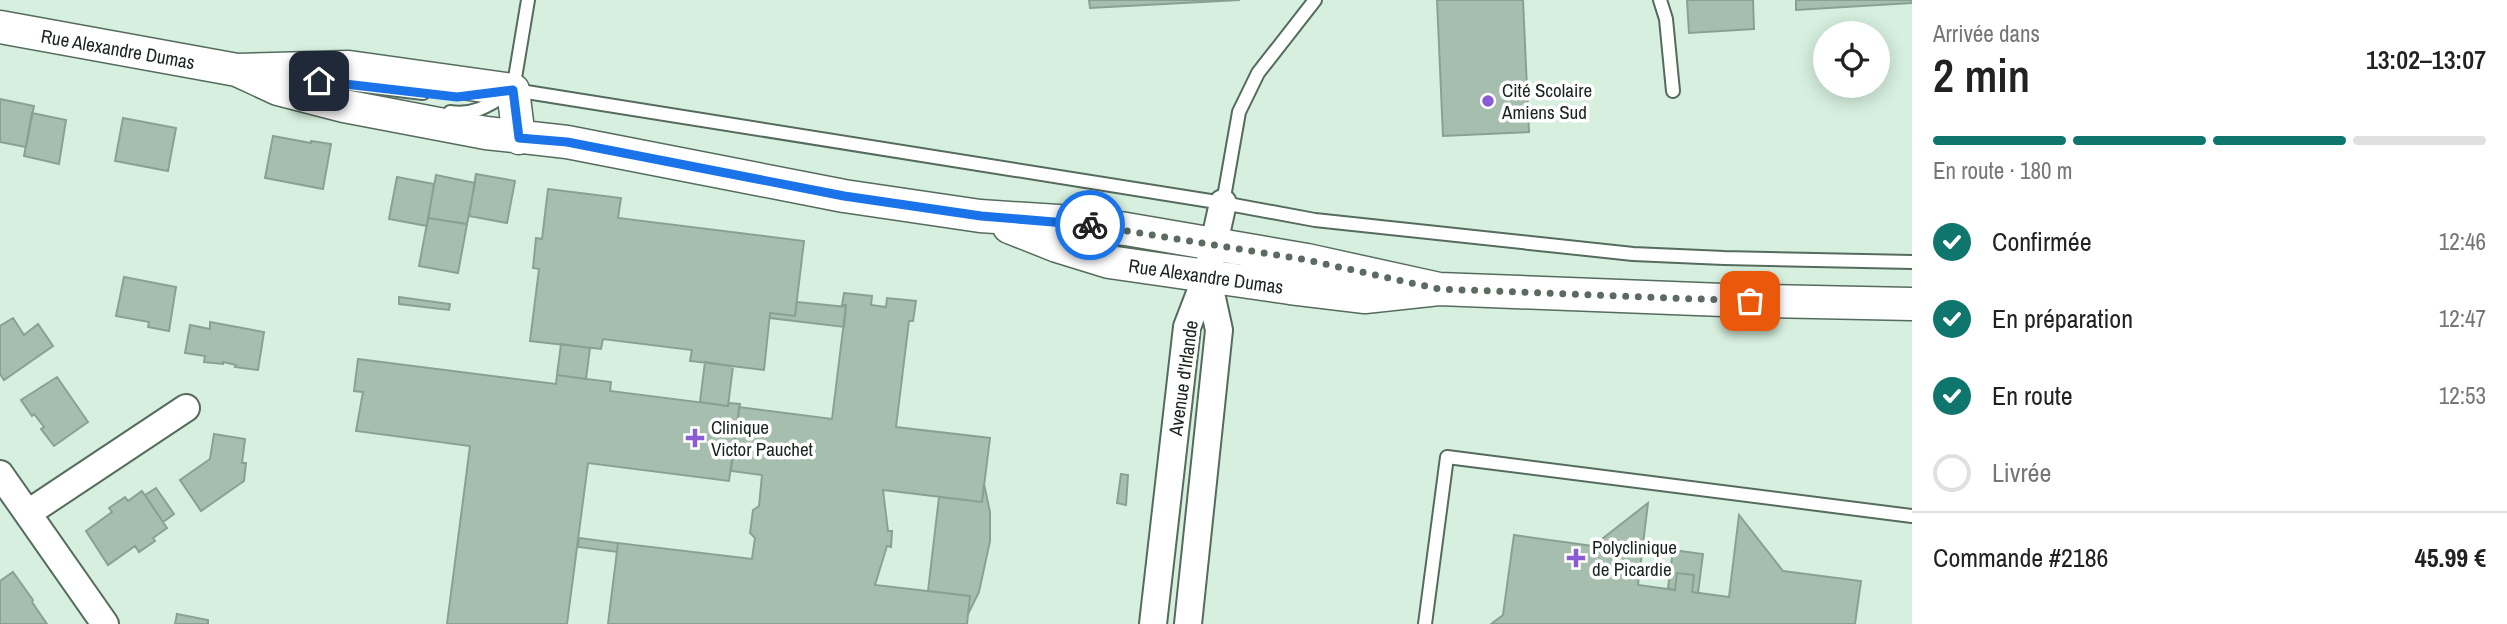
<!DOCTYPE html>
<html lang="fr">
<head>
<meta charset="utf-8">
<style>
	:root { --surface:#fff; --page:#f6f6f6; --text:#222; --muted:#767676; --line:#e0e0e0; --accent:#0f766e }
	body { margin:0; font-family:"Archivo Narrow",sans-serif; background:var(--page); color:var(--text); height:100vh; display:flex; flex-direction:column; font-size:26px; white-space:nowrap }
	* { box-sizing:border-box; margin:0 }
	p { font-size:23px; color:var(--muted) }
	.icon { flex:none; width:38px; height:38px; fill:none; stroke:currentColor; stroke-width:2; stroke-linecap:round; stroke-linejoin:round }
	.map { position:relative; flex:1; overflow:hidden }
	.sheet { display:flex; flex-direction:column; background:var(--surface); width:595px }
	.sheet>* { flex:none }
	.fabs { position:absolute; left:1813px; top:21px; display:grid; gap:14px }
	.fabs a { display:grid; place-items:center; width:77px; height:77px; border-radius:50%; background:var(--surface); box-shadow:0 4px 18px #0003; font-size:35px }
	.pin { position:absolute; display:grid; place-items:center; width:60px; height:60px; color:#fff; margin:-30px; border-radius:14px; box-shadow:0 4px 10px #0006 }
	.courier { position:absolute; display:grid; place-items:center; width:70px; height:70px; margin:-35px; border:5px solid #1a73e8; border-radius:50%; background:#fff; color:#222; box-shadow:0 2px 9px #0007 }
	.overview em { font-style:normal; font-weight:600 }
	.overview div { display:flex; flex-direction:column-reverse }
	.overview { display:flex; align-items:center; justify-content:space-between; height:119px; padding:0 21px }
	h1 { font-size:46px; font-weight:600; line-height:52px }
	.bar { display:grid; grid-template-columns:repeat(4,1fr); gap:10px 7px; align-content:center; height:84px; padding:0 21px }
	.bar i { height:9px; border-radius:5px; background:var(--line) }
	.bar .active { background:var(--accent) }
	.bar p { grid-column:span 4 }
	.line { display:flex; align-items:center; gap:18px; padding:0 21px; border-top:2px solid var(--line) }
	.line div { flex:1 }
	ol { padding:0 21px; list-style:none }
	li { display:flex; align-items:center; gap:21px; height:77px }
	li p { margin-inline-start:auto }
	li .icon { padding:7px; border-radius:50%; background:var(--accent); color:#fff; stroke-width:4 }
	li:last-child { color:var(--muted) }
	li i { width:38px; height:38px; border:4px solid var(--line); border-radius:50% }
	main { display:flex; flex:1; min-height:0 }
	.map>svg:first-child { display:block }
	.building { fill:#a6beae; stroke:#89a192; stroke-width:2 }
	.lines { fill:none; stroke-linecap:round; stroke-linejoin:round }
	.service-casing { stroke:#556b5d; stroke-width:16 }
	.minor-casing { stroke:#556b5d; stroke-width:30 }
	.tertiary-casing { stroke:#556b5d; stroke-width:35 }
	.service { stroke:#fff; stroke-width:12 }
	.minor { stroke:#fff; stroke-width:26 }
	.tertiary { stroke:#fff; stroke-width:32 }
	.done { stroke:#5c6b61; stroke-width:7; stroke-dasharray:0 12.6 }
	.route { stroke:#1a73e8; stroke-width:9 }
	.poi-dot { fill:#8b5bd5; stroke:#fff; stroke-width:2.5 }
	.labels { text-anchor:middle; stroke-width:7; stroke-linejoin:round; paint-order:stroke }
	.street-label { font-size:19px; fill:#1b241e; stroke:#fff }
	.poi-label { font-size:19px; fill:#1b241e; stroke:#fff; text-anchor:start }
</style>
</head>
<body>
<main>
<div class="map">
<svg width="1912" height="624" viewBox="0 0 1912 624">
	<rect width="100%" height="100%" fill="#d6efde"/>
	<path class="building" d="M1089,0H1240L1090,8Z
		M1437,0H1523L1529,132L1443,136Z
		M1687,0H1753L1754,29L1689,33Z
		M1796,0H1912V3L1796,10Z
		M0,99L34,106L26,147L0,142Z
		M32,113L66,120L59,164L24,156Z
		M123,118L176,128L168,171L115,161Z
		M273,136L311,143V141L331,144L323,189L265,178Z
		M476,174L515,181L507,223L469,216Z
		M436,175L475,183L467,224L428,218Z
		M397,177L434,184L427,226L389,219Z
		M548,189L621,198L618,218L804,241L795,316L770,313L764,370L690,361L692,350L603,339L601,349L530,341L539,269L533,268L536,238L542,239Z
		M428,218L467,224L458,273L419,266Z
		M124,277L176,287L169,331L148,327L149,322L116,316Z
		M844,293L872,296L871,305L886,307L887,298L916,301L913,321H909L896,427L990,438L982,502L883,490L888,531H892L891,547L887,546L875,585L970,596L967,624H608L618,543L752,559L755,538L750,533L753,510L759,506L762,475L731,471L739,407L832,419L846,305H842Z
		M399,297L450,304L449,310L399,304Z
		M797,302L846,307L844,327L770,318V313L795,316Z
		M13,318L24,335L38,324L53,346L4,380L0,374V326Z
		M210,322L264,332L258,370L235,367L236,365L223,362V364L204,362L205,356L185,353L190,325L210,329Z
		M561,344L590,348L586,379L557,375Z
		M358,359L556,384L557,375L611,382L610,391L728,406L729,403L740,404L729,481L588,463L567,624H447L470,446L356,431L363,392L354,391Z
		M705,362L733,366L728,406L700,402Z
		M57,377L88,422L54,446L41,429L44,427L34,414L32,416L21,400Z
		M214,434L245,439L242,463H246L244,481L201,511L180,480L210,459Z
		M1121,474L1128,475L1126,505L1117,503Z
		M984,484L990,512V541L979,592L968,614L970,596L928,591L939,497L982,502Z
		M156,488L174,514L163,522L145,495Z
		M142,491L167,528L153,538L155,541L139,552L135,546L108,565L86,531L112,512L109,508L125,497L128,501Z
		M1648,503L1638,585L1675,590L1677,573L1694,575L1692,592L1729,597L1739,515L1783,571L1861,581L1855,624H1491L1503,615L1514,535L1593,546Z
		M579,538L618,543L617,552L578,547Z
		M1673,550L1703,554L1698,593L1692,592L1694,575L1677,573L1675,590L1668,588Z
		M13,572L33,600L32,602L47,624H0V581Z
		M177,614L208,620V624H175Z"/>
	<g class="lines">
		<defs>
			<path id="service" d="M1660,0L1666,19L1673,91
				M323,81L423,93
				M514,90L1223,203L1315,220L1633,254L1724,258L1912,262
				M450,112C476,116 492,103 513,90L528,0
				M1223,203L1239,112L1258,73L1315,0
				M1425,624L1447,457L1912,516"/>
			<path id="minor" d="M0,474L105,624
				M28,513L186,408
				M1153,624L1187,327L1207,275L1223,203
				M1188,624L1219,330L1207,275"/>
			<path id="tertiary" d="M0,27L237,70L349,67L513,90L519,138
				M237,70L278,89L344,106L486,133L567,142L844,196L980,216L1058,221L1126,229L1307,260L1439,289
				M1009,227L1057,246L1109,262L1290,288L1365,297L1439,289L1723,300L1912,304"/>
		</defs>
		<use href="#service" class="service-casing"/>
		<use href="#minor" class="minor-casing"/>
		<use href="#tertiary" class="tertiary-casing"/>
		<use href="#service" class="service"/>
		<use href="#minor" class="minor"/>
		<use href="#tertiary" class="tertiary"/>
	</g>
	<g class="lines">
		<path class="done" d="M1090,225L1307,260L1439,289L1750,301"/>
		<path class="route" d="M319,81L457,97L513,90L519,138L567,142L844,196L981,216L1090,225"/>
	</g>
	<g class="poi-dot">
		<circle cx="1488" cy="101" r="7"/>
		<path d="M691.5 427.5h7v7h7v7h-7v7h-7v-7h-7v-7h7z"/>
		<path d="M1572.5 547.5h7v7h7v7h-7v7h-7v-7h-7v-7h7z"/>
	</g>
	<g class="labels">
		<g class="street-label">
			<text transform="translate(118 49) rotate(10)" y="7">Rue Alexandre Dumas</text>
			<text transform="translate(1206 276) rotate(8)" y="7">Rue Alexandre Dumas</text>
			<text transform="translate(1183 378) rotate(-82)" y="7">Avenue d'Irlande</text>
		</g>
		<g class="poi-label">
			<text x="1502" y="97">Cité Scolaire<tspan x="1502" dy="22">Amiens Sud</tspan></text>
			<text x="711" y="434">Clinique<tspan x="711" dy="22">Victor Pauchet</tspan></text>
			<text x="1592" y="554">Polyclinique<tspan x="1592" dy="22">de Picardie</tspan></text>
		</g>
	</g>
</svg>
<div class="fabs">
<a><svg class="icon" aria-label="locate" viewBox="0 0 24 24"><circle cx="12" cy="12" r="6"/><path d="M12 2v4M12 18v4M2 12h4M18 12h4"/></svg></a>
</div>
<div class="pin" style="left:1750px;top:301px;background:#ea580c"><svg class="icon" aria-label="bag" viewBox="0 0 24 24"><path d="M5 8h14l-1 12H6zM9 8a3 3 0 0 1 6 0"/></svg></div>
<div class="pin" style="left:319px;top:81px;background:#1f2937"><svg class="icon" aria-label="home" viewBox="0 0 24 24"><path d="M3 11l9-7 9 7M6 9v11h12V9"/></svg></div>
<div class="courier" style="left:1090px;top:225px"><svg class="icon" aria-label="bike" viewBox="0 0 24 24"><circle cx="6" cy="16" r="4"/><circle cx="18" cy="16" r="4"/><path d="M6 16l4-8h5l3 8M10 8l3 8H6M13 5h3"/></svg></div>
</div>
<section class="sheet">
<div class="overview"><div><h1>2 min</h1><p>Arrivée dans</p></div><em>13:02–13:07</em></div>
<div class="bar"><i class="active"></i><i class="active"></i><i class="active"></i><i></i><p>En route · 180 m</p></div>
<ol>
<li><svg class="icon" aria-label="check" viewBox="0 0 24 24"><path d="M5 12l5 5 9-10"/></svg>Confirmée<p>12:46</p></li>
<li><svg class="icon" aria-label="check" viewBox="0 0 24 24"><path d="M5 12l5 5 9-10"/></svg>En préparation<p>12:47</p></li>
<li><svg class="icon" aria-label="check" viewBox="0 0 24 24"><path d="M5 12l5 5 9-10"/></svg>En route<p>12:53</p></li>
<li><i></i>Livrée</li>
</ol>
<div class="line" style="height:91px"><div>Commande #2186</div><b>45.99 €</b></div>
</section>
</main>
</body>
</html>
